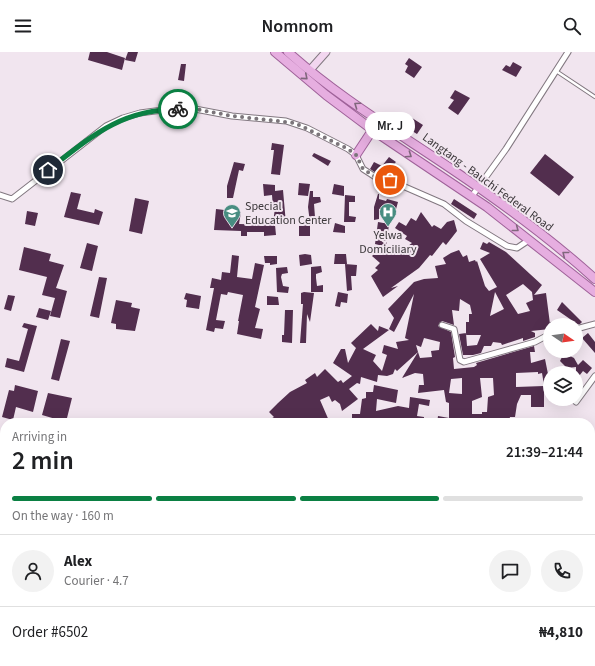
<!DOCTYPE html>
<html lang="en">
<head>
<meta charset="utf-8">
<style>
	:root { --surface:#fff; --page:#f2f2f2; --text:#202124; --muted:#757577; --line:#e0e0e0; --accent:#0b8043 }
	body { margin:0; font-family:"Source Sans 3",sans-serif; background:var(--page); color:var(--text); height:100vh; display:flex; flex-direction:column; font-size:15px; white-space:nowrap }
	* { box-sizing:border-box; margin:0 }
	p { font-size:13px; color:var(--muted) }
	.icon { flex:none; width:22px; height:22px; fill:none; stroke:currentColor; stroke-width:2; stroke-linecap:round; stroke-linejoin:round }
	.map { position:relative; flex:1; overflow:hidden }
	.panel { position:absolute; left:0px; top:366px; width:595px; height:248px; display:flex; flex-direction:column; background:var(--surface); border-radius:16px 16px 0 0; box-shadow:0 4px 16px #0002 }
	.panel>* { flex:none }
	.needle { width:26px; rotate:103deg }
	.buttons { position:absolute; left:543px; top:266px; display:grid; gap:8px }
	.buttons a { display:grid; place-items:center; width:40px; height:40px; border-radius:50%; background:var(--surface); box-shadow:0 4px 16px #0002; font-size:20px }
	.pin { position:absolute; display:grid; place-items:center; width:34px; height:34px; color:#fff; margin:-17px; border:2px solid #fff; border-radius:50%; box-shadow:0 1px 4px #0007 }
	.courier { position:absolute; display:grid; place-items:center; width:40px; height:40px; margin:-20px; border:3px solid #0b8043; border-radius:50%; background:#fff; color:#222; box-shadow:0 1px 5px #0007 }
	.bubble { position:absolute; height:28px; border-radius:14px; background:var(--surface); box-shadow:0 4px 16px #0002; font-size:13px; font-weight:600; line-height:28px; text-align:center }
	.headline em { font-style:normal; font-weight:600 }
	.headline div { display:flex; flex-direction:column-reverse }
	.headline { display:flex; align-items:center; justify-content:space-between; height:68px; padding:0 12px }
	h1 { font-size:26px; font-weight:600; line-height:30px }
	.bar { display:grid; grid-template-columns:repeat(4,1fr); gap:6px 4px; align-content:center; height:48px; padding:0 12px }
	.bar i { height:5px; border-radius:3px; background:var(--line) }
	.bar .current { background:var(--accent) }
	.bar p { grid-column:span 4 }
	.line { display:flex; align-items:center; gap:10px; padding:0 12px; border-top:1px solid var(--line) }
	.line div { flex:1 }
	.round { display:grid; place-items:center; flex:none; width:42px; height:42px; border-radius:21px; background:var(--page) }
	header { display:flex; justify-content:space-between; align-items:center; height:52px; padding:0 12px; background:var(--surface); font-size:18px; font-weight:600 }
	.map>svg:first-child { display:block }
	.building { fill:#522e4e; fill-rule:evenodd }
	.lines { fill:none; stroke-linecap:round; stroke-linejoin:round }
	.lane-casing { stroke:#827880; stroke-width:4.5 }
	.street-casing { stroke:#827880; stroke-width:7 }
	.secondary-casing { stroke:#827880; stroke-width:9 }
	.primary-casing { stroke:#9f6299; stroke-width:10 }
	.lane { stroke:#fff; stroke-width:2.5 }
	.street { stroke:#fff; stroke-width:5 }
	.secondary { stroke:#f2d6ef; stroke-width:7 }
	.primary { stroke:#e6aee0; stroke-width:8 }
	.oneway { stroke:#80677d }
	.done { stroke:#7b757a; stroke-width:4; stroke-dasharray:0 7.2 }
	.route { stroke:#0b8043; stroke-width:5 }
	.labels { text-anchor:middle; stroke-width:4; stroke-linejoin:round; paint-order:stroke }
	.street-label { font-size:12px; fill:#3c383b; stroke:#f1e5ef }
	.poi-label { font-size:12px; fill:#3c383b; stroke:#f1e5ef; text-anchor:start }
</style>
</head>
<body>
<header><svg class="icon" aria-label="menu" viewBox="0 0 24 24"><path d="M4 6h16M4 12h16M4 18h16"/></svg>Nomnom<svg class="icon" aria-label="search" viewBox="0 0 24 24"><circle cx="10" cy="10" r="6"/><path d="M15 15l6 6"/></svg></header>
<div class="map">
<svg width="595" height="614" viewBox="0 0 595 614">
	<rect width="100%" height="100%" fill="#f1e5ef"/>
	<path class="building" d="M90,0H107L125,6L122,18L88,8Z
		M128,0H138L135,10L125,8Z
		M409,6L422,15L414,26L405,20L408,14L405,12Z
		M513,10L522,15L516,25L502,18L506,13L510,15Z
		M181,12H186L184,29L178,28Z
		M455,38L470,46L458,63L448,56L454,48L450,46Z
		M409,64L423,73L417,82L412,79L415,75L405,71Z
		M272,91L284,93L280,123L271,122L274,98H271Z
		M314,101L331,109L328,114L312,104Z
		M545,102L574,125L559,144L530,121Z
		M389,105L396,110L394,112L401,116L398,121L390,117L386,124H381L370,117L374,110L382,114Z
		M234,110L245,112L243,119L239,118L233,146H227V134Z
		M299,131L310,132L308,144L298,143Z
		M263,132L275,133V139L283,138L286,172L273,171L275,156H273L272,143L264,144Z
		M334,132L344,134V144L332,142Z
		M310,139H313V145H320L321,150L314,152L315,165H320V171H310L308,155Z
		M71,140L81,142L77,157L94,161L95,157L103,160L99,173L64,165Z
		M378,142H379V147L386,149L387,147L398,150L395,161L379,157V167L374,168V155Z
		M345,143L355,144V150H349V164L356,165L355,170H344Z
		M135,146L149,149L142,182L129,179Z
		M454,147L477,162L474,167L451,152Z
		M216,157L241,160L239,172L275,173L276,183L264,184V180H247V184H241V179L214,178Z
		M27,159L38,161L35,174L25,172Z
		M421,160L432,175L434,173L441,177L447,170L454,168L457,179L446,193L443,190L432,204L430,203L419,216L391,236L398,234L383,245L371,224L378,218L375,216L380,211L372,204L383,194L375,192L378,170L389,172L387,189L380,188L385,192L387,190L386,193L396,203L412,191L405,187L407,184L395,176L399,170L406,174L411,166L416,169Z
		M335,171L345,174V181L333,180Z
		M310,173V184H299V174Z
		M483,190L487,192L489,190L506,200L542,233L534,243L546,241L550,272V270L565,268L566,273H550V277L531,279L535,281V285L523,289V286L502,293L501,291L493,290L491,294H484L481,301L473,303H463L459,282L466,281L467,294L477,293L481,283H466V270H469V262H472L470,253L460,247L459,259L452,258L454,273L442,269L438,274L451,280L455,305L453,306L454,317L474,315L477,313L476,311L534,294L535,300H530L531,311L545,307L550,332L544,333L542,321L538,322V320L516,321V335L544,334V355H531V343H521L517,352L515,365H510L509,369L494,366L493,371H437L438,364L449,366V351L446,350L444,338L418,341L419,333H424L423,322L415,321L402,326L418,300L420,306L432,305L431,299L439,298L440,290L424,286L421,295L416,293L418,300L397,319L395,317L393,322L387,324L378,323L377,330L361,325L360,332L357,331L349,337L358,347L342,359L340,352L335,348L332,350L329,344L320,348L330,371H264L274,365L269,360L278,351L290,340L307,331L305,328L315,321L317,325L325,317L338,330L341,328L343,331L352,324L333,311L341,297H345L348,311L356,296L351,291L371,272L378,279L379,274L389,278L363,297L376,303L373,309L382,319L387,303L382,301L384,293L398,297L396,290L409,288L405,286L414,242L394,280L389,277L394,266L388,257L414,230L424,227L438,226L435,214L446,212L443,206L451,201L459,198L463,205L467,203L469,210L475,208L476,210L477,209L485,234L489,239L497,235L480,207L490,201L480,197ZM523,232L532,240L533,248L526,251L530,259L518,262L506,243ZM495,240L504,257L490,264ZM462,326V342L449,341L451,327ZM480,326H493L494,343L488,345L487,360H482V362H472V349L482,345Z
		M87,191L98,194L92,219L80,216Z
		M24,195L51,202L49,209L64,213L56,236L67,239L60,266L50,264L55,246L42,243L47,225L19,218Z
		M305,202L311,203L312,212L300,214L299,203Z
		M335,202H346L347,212H334Z
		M232,203L239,204L237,225L252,227L255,211L264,213L255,255L260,257L255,276L263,277L261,287L237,282L239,269H238L243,243L228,240L227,243L221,242L216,268L225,269L223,277L215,276L214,280L206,278L214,236H210L212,226L221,228L222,220L230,221Z
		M264,204H277V212L270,213V211H265Z
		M345,212L357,213L356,224H351L352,238L347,239Z
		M321,214L322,220L316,222V226L317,234L323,233V240H311V215Z
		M287,215L288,221L282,222L281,225L283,234L289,235L288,241L277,240L276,216Z
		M99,225L107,226L99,266L90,264Z
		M304,240L314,241L310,270L307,262L306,291H300L303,252H301V241Z
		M338,240L348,242L347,251L341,250L340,255L335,254Z
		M186,241L201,244L199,257L186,255L187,248L184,247Z
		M8,243L15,244L11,259L4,257Z
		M267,244L278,245L279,253H267Z
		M116,248L132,251L131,255L140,257L135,279L116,277V272L111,271Z
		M562,250L582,270L580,272L573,273L570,267L557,258Z
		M39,256L51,259L48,268L36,265Z
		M285,258H293L292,291L282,290V283H284Z
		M24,271L37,274L24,320L5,315L7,306L19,309L28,277L22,275Z
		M588,281L595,290V301L582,286Z
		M61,287L70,289L59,329L51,327Z
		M570,304L574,306L578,313L583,308L592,316L587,322L583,319L576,328V315L567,316L560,309L562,305Z
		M15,333L38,339L33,360L16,355L13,368L2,365L9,338L14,339Z
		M374,333L398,338L396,351L377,347L376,359L398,354L409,356L410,345L430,348L429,354L419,352L417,364L424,365V369L352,371V362H360L362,347L366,346V340H373Z
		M48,341L72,346L66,370L42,363Z
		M590,436L595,437V476L590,475Z
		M595,487V508L590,511V490Z
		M5,549V604L3,605L0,592V550Z
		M10,609H57V614H12Z
		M150,609H169L170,613L151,614Z
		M367,609V614H342V610Z
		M403,609H449L443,614H397Z
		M475,609H513L516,614H478Z"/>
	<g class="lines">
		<defs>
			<path id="lane" d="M556,19L595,45"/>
			<path id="street" d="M0,143L12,147L106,74L123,66L140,61L170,57H195L232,64L286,69L307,76L348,97L356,103L363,117L380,128H389L444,152L466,169L507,194L517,196L529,188
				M472,144L506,97L568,0
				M442,273L454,277L460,308L464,310L535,290L550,282
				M576,277L595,272
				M576,350L595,324
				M590,427L595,428
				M590,522L595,518
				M449,614L456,609"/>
			<path id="secondary" d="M310,18L326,0"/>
			<path id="primary" d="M275,0L326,43L374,79L487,155L595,240
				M288,0C338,45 397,80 453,118C502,151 551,187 595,227
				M356,103L379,68"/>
		</defs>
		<use href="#lane" class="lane-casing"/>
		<use href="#street" class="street-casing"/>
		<use href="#secondary" class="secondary-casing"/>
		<use href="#primary" class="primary-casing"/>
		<use href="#lane" class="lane"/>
		<use href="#street" class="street"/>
		<use href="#secondary" class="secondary"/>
		<use href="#primary" class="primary"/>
	</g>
	<defs><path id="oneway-chevron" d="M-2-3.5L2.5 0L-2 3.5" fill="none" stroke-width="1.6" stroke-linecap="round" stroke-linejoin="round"/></defs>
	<g class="oneway">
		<use href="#oneway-chevron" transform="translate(305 25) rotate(40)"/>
		<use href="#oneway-chevron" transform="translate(357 53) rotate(-145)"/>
		<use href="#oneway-chevron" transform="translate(409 103) rotate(34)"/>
		<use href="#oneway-chevron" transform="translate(516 177) rotate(38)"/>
		<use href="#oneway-chevron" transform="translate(565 202) rotate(-141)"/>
	</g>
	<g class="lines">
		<path class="done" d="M178,57H195L232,64L295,71L348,97L356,103L363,117L380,128H390"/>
		<path class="route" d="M48,118C92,84 120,58 178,57"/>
	</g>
	<defs>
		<symbol id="hospital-pin" viewBox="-11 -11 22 30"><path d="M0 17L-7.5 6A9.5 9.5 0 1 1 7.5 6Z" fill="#488d81" stroke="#f1e5ef"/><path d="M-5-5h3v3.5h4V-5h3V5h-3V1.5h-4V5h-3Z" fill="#fff"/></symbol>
		<symbol id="school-pin" viewBox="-11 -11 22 30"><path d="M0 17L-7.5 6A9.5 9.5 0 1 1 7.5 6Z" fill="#488d81" stroke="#f1e5ef"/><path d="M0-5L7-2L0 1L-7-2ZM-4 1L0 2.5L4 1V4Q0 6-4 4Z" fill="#fff"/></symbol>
	</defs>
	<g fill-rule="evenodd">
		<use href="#hospital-pin" x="378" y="150" width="20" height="27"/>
		<use href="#school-pin" x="222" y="151" width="20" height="27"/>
	</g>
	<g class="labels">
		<g class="street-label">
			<text transform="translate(488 130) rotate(36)" y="4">Langtang - Bauchi Federal Road</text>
		</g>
		<g class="poi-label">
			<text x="245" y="158">Special<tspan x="245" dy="14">Education Center</tspan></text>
			<text x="388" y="187" text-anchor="middle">Yelwa<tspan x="388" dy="14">Domiciliary</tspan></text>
		</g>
	</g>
</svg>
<div class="buttons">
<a><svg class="needle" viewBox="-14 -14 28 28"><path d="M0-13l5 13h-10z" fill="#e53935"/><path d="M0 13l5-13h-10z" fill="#757577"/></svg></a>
<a><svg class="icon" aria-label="layers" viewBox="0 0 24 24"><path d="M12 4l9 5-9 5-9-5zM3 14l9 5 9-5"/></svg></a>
</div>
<div class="pin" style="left:390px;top:128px;background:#ea580c"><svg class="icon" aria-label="bag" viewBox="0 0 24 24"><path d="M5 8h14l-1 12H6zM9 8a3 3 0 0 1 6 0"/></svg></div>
<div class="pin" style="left:48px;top:118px;background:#1f2937"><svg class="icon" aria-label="home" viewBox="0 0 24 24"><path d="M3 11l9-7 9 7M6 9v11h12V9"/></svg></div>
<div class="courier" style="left:178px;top:57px"><svg class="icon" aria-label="bike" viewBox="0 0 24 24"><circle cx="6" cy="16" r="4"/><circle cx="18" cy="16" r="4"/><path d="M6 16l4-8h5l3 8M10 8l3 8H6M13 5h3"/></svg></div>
<div class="bubble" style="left:365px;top:60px;width:50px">Mr. J</div>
<section class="panel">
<div class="headline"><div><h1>2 min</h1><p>Arriving in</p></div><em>21:39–21:44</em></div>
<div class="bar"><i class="current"></i><i class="current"></i><i class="current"></i><i></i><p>On the way · 160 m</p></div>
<div class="line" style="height:72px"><a class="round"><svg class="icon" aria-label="person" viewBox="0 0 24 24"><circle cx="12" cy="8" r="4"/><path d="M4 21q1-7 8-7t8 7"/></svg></a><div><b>Alex</b><p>Courier · 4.7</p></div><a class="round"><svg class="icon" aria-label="chat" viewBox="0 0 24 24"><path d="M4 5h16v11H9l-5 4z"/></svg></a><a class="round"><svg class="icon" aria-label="phone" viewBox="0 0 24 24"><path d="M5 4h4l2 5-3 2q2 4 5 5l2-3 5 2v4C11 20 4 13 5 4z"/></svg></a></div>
<div class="line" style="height:52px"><div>Order #6502</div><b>₦4,810</b></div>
</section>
</div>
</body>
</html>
